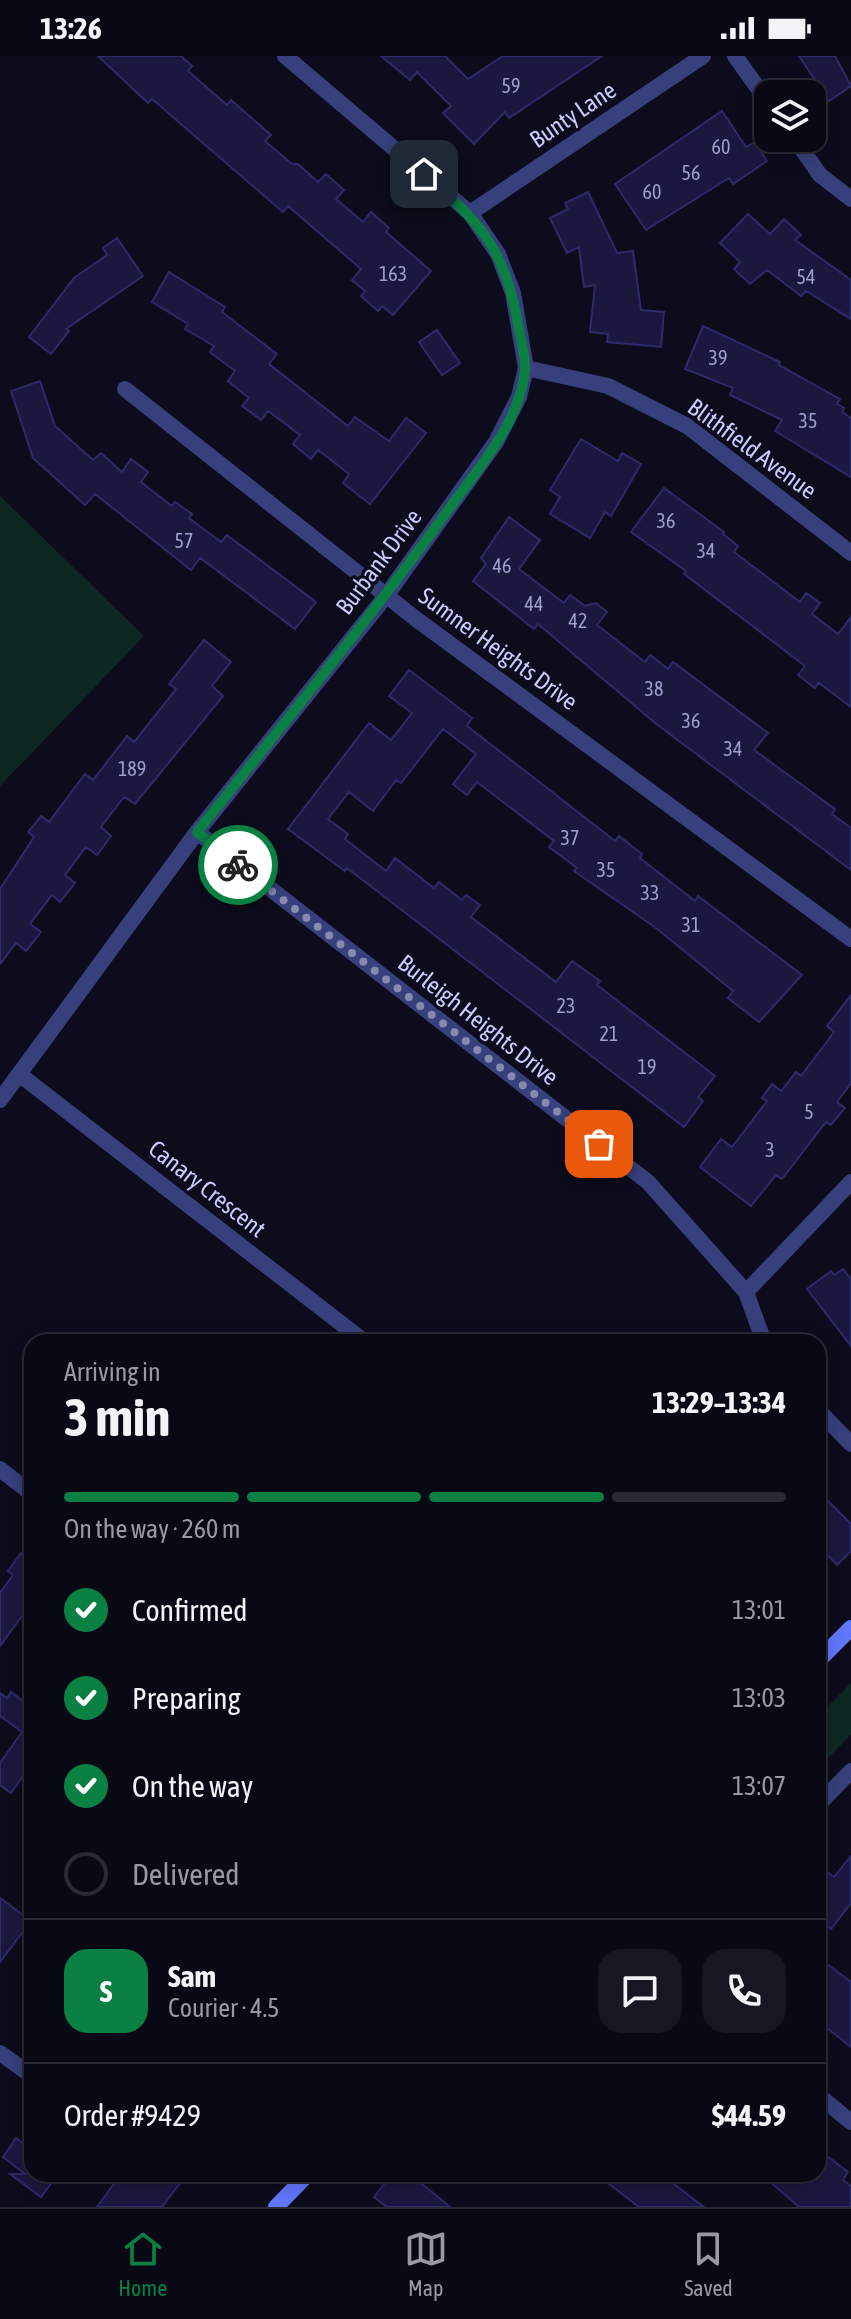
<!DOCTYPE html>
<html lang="en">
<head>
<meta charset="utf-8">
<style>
	:root { --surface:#090916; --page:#171723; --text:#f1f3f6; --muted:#999aa1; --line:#292a35; --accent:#0b8043 }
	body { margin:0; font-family:"Asap Condensed",sans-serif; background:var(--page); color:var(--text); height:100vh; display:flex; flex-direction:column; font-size:30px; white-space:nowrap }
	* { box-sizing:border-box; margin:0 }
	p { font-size:26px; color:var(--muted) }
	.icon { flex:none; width:44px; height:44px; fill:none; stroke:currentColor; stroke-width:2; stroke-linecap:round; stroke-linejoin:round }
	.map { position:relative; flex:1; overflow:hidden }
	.details { position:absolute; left:24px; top:1278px; width:802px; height:848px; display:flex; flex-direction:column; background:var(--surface); border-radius:24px; box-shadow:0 4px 20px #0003,0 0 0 2px var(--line) }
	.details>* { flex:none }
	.tools { position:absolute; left:754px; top:24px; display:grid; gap:16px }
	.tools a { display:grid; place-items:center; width:72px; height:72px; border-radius:16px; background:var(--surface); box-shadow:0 4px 20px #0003,0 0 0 2px var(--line); font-size:40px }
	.pin { position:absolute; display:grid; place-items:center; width:68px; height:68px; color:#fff; margin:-34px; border-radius:16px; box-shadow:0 4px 12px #0006 }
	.courier { position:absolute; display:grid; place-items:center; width:80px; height:80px; margin:-40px; border:6px solid #0b8043; border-radius:50%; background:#fff; color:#222; box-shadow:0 2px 10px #0007 }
	.summary em { font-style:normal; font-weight:700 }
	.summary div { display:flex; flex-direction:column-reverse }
	.summary { display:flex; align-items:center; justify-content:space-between; height:136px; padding:0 40px }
	h1 { font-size:52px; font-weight:700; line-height:60px }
	.bar { display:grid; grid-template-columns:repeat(4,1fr); gap:12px 8px; align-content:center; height:96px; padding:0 40px }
	.bar i { height:10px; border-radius:6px; background:var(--line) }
	.bar .on { background:var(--accent) }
	.bar p { grid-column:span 4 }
	.line { display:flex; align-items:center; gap:20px; padding:0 40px; border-top:2px solid var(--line) }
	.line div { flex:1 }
	.round { display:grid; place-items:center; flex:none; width:84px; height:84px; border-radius:24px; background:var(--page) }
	ol { padding:0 40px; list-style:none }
	li { display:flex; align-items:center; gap:24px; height:88px }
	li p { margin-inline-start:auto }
	li .icon { padding:8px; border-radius:50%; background:var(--accent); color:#fff; stroke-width:4 }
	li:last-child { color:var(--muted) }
	li i { width:44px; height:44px; border:4px solid var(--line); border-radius:50% }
	.status { display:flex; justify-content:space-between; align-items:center; height:56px; padding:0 40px; background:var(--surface); direction:ltr }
	.status svg { height:22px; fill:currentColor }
	.tab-bar { display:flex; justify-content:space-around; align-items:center; height:112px; border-top:2px solid var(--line); background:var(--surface); font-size:22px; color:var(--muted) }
	.tab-bar a { display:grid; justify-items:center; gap:4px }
	.tab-bar .on { color:var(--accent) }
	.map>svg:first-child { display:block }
	.green { fill:#0f2722 }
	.building { fill:#1a183e; stroke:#2d2b6a; stroke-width:2 }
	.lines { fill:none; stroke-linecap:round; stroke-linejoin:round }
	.minor { stroke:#37407c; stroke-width:16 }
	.secondary { stroke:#6177fd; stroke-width:16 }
	.done { stroke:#8789af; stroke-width:8; stroke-dasharray:0 14.4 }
	.route { stroke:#0b8043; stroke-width:10 }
	.labels { text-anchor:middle; stroke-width:7; stroke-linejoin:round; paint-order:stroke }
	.number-label { font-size:20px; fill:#9d9fce }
	.street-label { font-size:24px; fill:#c9ccfe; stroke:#0c0c1d }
</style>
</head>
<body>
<div class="status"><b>13:26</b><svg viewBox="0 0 49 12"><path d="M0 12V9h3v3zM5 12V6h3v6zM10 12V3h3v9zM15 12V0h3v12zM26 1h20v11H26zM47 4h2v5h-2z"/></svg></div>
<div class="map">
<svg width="851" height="2151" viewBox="0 0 851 2151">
	<rect width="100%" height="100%" fill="#0c0c1d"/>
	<path class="green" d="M0,440L144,580L0,730Z
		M851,1627V1679L818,1712V1660Z"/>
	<path class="building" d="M98,0H181L192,10L188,15L227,49L231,44L271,79L265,85L292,108H298L318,126L326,118L344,134L336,143L363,166L371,156L389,172L386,176L431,215L393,259L382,250L378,255L361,240L365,235L352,224L361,213L288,150L283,156L152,43L148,47Z
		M381,0H445L468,23L503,0H602L509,62L505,56L474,88L443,57L451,50L417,16L410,24Z
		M799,0H835L851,30L829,45Z
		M722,55L746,91L755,86L767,105L733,128L729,122L646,174L615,128Z
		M588,136L617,197L633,195L641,254L664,256L661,291L607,286L608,278L590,276L595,229L584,231L579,191L567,197L550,162L568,153L565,147Z
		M748,158L770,178L784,163L801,179L795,184L851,224V263L806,235L801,240L767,214L750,228L734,213L740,206L720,187Z
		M117,182L143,220L66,273L69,275L51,298L29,281L74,222L107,199L103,192Z
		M169,216L225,251L222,256L277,298L269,308L348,370L355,361L389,385L406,362L426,377L370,448L343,427L349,418L318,394L311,403L293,388L300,379L268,355L261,364L242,350L249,342L228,325L235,315L210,296L214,290L185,273L188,268L152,246Z
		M703,270L780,306L779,309L840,343L837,348L844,352L842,356L851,362V421L775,375L782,364L730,339L733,332L685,313Z
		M437,274L460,307L442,319L419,286Z
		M40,325L55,370L93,404L101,397L122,416L131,403L148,416L141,426L172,450L175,446L192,458L189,462L221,486L227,479L316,546L295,573L200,502L191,514L95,438L85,449L33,402L11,335Z
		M581,383L618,405L622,397L641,408L611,460L605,456L590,482L550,458L560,441L550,434Z
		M664,432L724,476L723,478L738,490L734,496L800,546L806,537L820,547L812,558L838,578L851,561V651L819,627L815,632L798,619L805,610L684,518L686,515L631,476Z
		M509,461L540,484L519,513L564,547L570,539L585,550L596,547L607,556L597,569L645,606L650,599L668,613L673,606L768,677L754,694L835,753L832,758L851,772V814L655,667L538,568L534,573L473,525L486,508L481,502Z
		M204,584L231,606L212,630L223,640L135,748L124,741L101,771L111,780L97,799L86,791L65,819L75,827L60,846L52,839L30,868L41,876L26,895L16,887L0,908V833L34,781L28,776L41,760L49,766L85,718L93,724L127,680L134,686L176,633L169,628Z
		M409,614L472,662L467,670L560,742L615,785L619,780L642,798L640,802L695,845L698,840L802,919L759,966L728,942L733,935L656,872L574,815L577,812L549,791L554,785L477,726L467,739L453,728L476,698L443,673L401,727L396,724L373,755L349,736L328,763L348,778L345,783L386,815L395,802L434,832L439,826L462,844L466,839L480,849L471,861L556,926L572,905L600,925L597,929L715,1020L698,1041L703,1045L684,1071L347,812L345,815L288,773L369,667L391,684L412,657L389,640Z
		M851,939V1027L837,1046L845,1052L831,1069L826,1066L782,1123L776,1119L751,1150L700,1111L721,1083L732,1091L767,1045L762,1042L772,1028L781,1035L796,1016L801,1020L834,976L827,970Z
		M843,1213L851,1223V1290L807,1233L831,1215L834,1219Z
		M818,1435L851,1468V1495L837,1509L818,1489Z
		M32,1492V1546L0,1590V1537L13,1519L8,1515L21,1497L26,1501Z
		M11,1636L32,1652V1707L11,1737L0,1729V1707L22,1676L0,1660V1637L7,1642Z
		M851,1800V1847L831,1873L818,1863V1827L827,1816L834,1821Z
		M0,1842L31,1865L0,1906Z
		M818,1901L851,1926V1991L818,1965Z
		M16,2082L32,2094V2118H58L41,2141L10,2118H25L3,2101Z
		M827,2100L848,2116L843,2124L851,2130V2151H799L761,2118H818V2111Z
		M121,2118H187L162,2151H97Z
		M392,2118H410L450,2151H387L374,2141Z
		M596,2118H661L704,2151H639Z"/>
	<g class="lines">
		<path class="minor" d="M735,0L768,46
			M794,82L820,119L851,143
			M470,157L703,0
			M526,312L608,330L687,370L851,497
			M125,333L416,563L851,883
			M197,776L648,1126L746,1236L764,1286
			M19,1018L365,1286
			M0,1044L197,776L386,540L496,386L519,341L526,312L513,237L498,198L470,157L285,0
			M746,1236L851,1126
			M818,1354L851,1388
			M0,1413L32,1438
			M818,1749L851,1715
			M0,1997L32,2020
			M818,2039L851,2066"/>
		<path class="secondary" d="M818,1605L851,1572
			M276,2151L308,2118"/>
	</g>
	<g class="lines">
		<path class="done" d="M238,809L599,1088"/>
		<path class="route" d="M238,809L197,776C280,672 365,569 443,461C473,418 520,369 525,314C526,301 521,286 519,273C505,193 483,169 424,118"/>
	</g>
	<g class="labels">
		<g class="number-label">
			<text x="511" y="37">59</text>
			<text x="721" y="98">60</text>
			<text x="691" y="124">56</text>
			<text x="652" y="143">60</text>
			<text x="393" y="225">163</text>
			<text x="806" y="228">54</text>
			<text x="718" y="309">39</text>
			<text x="808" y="372">35</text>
			<text x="666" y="472">36</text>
			<text x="184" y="492">57</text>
			<text x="706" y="502">34</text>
			<text x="502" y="517">46</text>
			<text x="534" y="555">44</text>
			<text x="578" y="572">42</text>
			<text x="654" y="640">38</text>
			<text x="691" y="672">36</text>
			<text x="733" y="700">34</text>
			<text x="132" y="720">189</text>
			<text x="570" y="789">37</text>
			<text x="606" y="821">35</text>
			<text x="650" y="844">33</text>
			<text x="691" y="876">31</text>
			<text x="566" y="957">23</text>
			<text x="609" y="985">21</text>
			<text x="647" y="1018">19</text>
			<text x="809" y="1063">5</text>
			<text x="770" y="1101">3</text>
		</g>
		<g class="street-label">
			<text transform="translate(573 59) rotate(-34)" y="8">Bunty Lane</text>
			<text transform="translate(752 393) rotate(36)" y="8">Blithfield Avenue</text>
			<text transform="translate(379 506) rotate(-53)" y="8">Burbank Drive</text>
			<text transform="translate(498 593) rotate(36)" y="8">Sumner Heights Drive</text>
			<text transform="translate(478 964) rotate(38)" y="8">Burleigh Heights Drive</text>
			<text transform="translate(207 1133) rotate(38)" y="8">Canary Crescent</text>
		</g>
	</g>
</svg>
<div class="tools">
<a><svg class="icon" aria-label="layers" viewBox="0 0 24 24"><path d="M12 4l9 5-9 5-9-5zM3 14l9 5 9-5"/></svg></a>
</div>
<div class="pin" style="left:599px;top:1088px;background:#ea580c"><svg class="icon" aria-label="bag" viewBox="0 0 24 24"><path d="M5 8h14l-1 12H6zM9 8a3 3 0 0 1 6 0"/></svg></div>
<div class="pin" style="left:424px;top:118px;background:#1f2937"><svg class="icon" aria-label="home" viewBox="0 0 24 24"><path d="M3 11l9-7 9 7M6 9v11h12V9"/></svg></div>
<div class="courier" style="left:238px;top:809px"><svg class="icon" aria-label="bike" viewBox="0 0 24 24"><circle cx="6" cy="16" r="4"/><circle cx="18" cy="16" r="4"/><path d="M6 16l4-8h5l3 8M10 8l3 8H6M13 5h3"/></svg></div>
<section class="details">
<div class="summary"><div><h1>3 min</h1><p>Arriving in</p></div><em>13:29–13:34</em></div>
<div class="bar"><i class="on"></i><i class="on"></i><i class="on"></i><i></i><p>On the way · 260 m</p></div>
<ol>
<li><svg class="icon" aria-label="check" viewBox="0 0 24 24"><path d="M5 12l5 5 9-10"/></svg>Confirmed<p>13:01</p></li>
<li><svg class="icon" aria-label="check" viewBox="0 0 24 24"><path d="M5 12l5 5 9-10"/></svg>Preparing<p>13:03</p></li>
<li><svg class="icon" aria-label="check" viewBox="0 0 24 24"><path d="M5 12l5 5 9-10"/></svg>On the way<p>13:07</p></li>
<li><i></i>Delivered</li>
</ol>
<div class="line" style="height:144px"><b class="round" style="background:var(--accent);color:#fff">S</b><div><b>Sam</b><p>Courier · 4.5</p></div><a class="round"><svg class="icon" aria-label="chat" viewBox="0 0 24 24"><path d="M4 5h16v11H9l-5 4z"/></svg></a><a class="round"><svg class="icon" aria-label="phone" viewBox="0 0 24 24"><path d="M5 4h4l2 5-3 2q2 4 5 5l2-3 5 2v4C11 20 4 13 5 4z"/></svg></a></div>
<div class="line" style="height:104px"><div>Order #9429</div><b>$44.59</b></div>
</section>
</div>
<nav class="tab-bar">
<a class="on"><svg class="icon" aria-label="home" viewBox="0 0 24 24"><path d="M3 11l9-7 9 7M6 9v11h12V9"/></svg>Home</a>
<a><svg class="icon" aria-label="map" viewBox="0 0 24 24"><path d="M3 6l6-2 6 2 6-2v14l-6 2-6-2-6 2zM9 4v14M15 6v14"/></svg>Map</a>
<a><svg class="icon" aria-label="saved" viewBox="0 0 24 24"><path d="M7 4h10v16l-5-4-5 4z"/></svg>Saved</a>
</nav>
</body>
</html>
